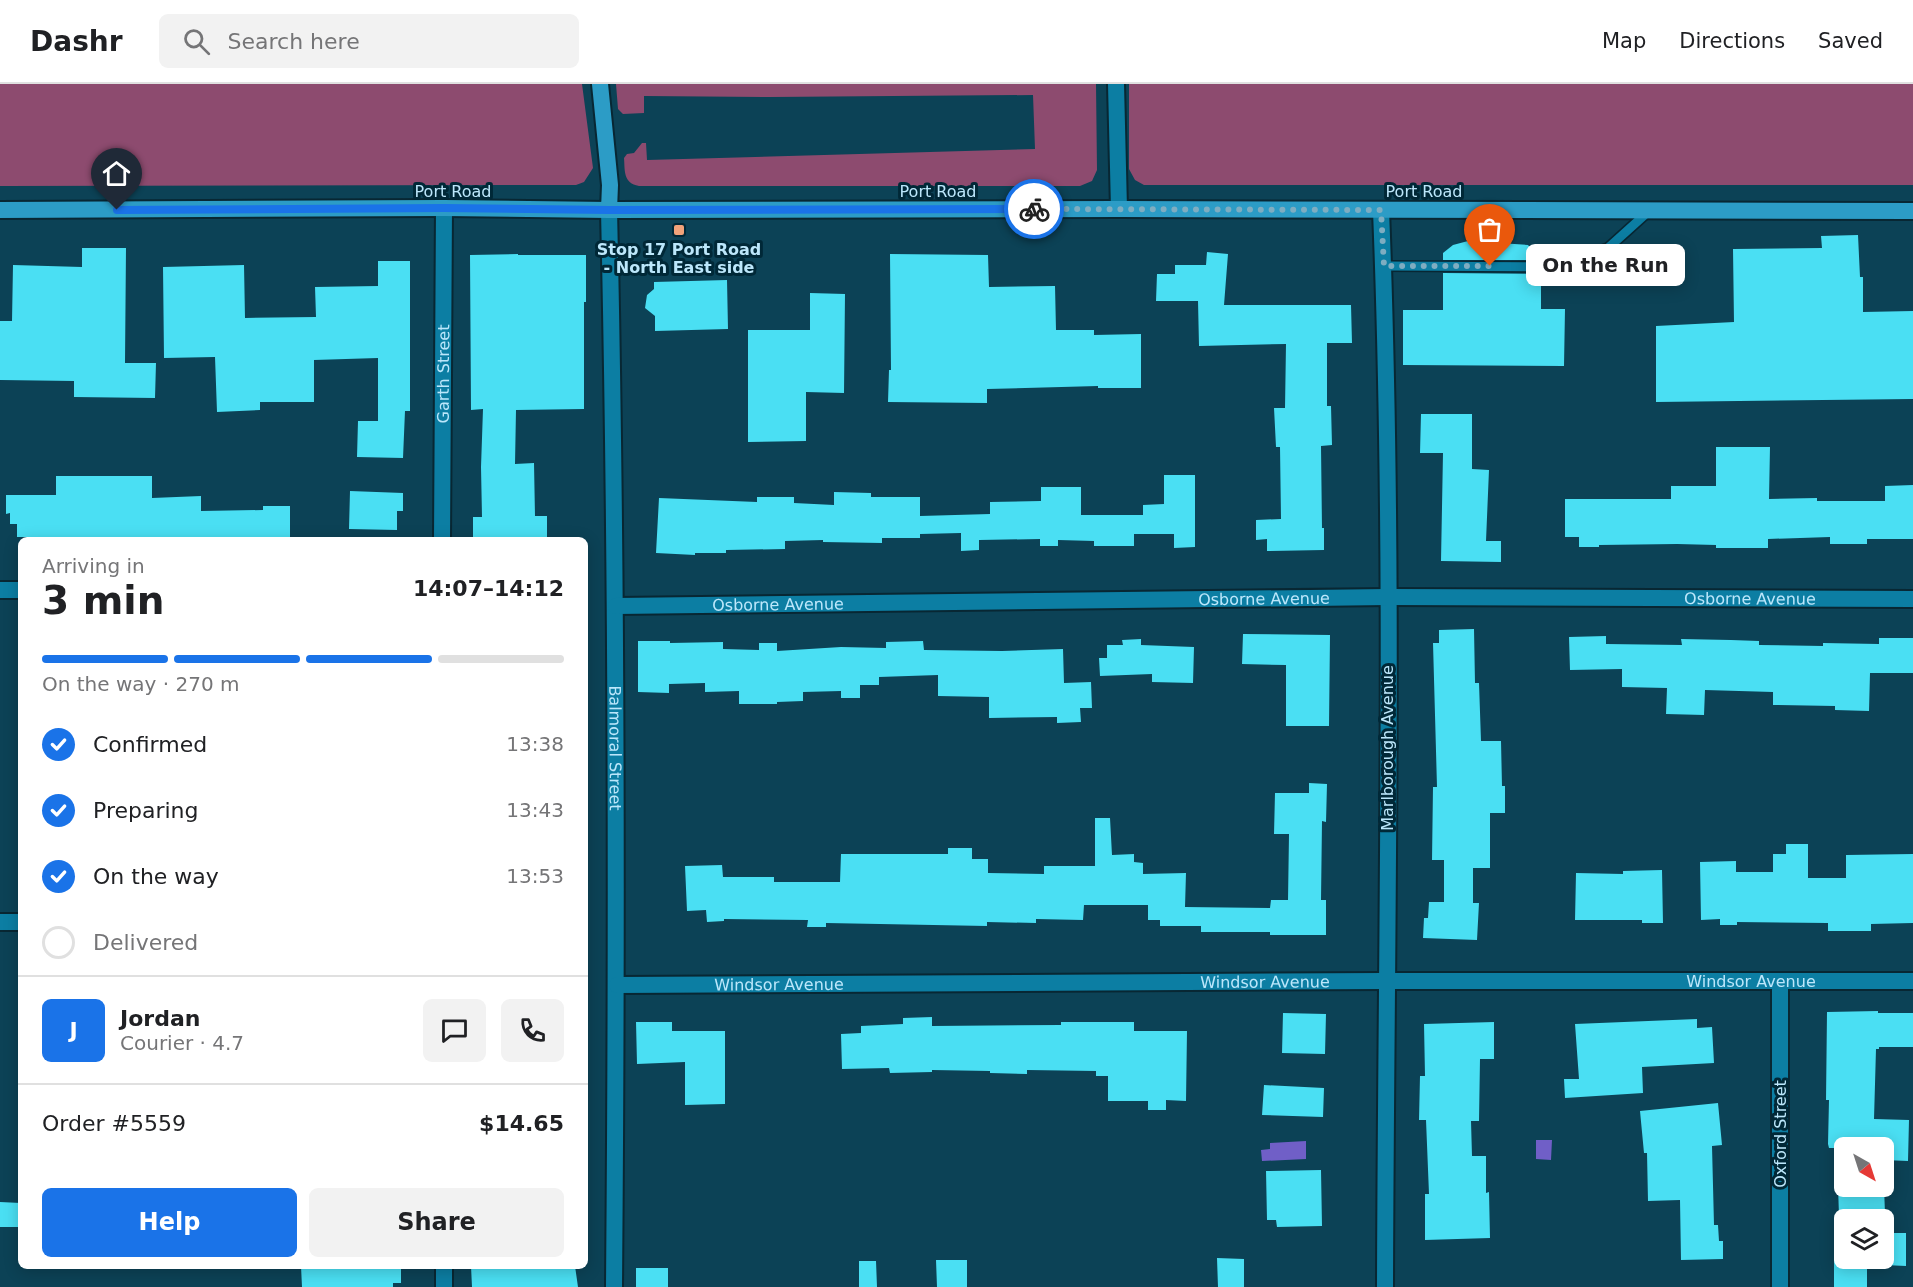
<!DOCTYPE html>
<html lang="en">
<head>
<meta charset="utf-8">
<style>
	:root { --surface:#fff; --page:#f2f2f2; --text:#202124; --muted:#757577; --line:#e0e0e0; --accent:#1a73e8 }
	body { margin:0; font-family:"DejaVu Sans",sans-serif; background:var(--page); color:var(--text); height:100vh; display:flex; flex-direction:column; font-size:22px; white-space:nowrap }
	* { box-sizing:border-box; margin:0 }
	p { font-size:20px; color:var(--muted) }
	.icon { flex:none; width:33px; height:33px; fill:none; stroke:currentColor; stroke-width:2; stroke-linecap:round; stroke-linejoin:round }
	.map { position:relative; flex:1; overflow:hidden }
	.sheet { position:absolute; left:18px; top:453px; width:570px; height:732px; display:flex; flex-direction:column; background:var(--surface); border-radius:9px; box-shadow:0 3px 15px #0003 }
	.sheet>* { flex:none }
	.needle { width:39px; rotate:141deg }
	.buttons { position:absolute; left:1834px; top:1053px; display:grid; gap:12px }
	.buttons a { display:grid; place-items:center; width:60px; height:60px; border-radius:9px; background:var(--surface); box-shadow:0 3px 15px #0003; font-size:30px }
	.pin { position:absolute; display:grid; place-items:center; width:51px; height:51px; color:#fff; margin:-62px -26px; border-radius:50% 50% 50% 0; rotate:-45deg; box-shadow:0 0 6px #0007 }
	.pin .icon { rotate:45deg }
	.courier { position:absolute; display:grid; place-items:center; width:60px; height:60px; margin:-30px; border:4px solid #1a73e8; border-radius:50%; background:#fff; color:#222; box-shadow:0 2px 8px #0007 }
	.bubble { position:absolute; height:42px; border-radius:9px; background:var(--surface); box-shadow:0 3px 15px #0003; font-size:20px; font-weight:700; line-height:42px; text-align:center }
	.head em { font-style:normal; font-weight:700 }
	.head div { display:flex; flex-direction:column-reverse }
	.head { display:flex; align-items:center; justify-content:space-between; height:102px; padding:0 24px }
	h1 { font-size:39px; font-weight:700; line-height:45px }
	.bar { display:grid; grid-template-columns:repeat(4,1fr); gap:9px 6px; align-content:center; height:72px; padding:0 24px }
	.bar i { height:8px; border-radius:4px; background:var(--line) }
	.bar .active { background:var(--accent) }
	.bar p { grid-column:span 4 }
	.line { display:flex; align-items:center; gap:15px; padding:0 24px; border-top:2px solid var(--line) }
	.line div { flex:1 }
	.round { display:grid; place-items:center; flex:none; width:63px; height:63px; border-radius:9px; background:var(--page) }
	ol { padding:0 24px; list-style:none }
	li { display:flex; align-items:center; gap:18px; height:66px }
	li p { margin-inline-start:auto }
	li .icon { padding:6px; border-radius:50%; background:var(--accent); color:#fff; stroke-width:4 }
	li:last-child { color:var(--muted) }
	li i { width:33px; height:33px; border:3px solid var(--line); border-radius:50% }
	.action { display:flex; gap:12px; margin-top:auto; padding:12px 24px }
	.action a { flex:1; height:69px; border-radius:9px; background:var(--accent); color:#fff; font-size:24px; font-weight:700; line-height:69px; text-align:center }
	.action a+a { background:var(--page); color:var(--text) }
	header { display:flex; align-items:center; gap:36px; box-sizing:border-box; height:84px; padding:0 30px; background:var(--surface); border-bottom:2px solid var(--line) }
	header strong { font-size:28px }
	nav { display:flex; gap:33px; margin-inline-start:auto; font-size:21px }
	.search { width:420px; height:54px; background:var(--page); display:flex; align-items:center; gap:15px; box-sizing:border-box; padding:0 21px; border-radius:9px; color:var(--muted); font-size:22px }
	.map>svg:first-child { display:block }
	.green { fill:#8d4b6f }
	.water { fill:#705fc7 }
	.building { fill:#4adff3 }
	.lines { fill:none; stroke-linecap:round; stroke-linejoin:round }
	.service-casing { stroke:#082733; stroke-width:12 }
	.minor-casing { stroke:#082733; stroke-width:20 }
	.trunk-casing { stroke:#082733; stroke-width:20 }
	.service { stroke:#0c7ea3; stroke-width:9 }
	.minor { stroke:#0c7ea3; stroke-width:16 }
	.trunk { stroke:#2c9cc6; stroke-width:16 }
	.done { stroke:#7eadc1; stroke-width:6; stroke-dasharray:0 10.8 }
	.route { stroke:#1a73e8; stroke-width:8 }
	.poi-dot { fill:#f0a27a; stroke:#002837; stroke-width:2 }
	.labels { text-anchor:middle; stroke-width:6; stroke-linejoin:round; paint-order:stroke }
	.street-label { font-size:16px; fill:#bce7fb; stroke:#002837 }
	.poi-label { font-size:16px; font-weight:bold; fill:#bce7fb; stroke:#002837 }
</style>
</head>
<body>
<header>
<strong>Dashr</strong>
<div class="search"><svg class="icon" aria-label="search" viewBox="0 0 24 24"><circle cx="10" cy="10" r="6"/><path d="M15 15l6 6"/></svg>Search here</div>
<nav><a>Map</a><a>Directions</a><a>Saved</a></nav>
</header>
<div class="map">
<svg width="1913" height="1203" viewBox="0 0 1913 1203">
	<rect width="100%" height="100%" fill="#0c4256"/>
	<path class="green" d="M0,0H582L593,84L584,98L576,101L0,102Z
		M616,0H1096L1097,86L1092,97L1080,102H639C623,99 625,87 624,74L627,70L634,69L642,59H646L647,76L1035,65L1033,11L771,13L644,12V29L623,30L618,25Z
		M1129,0H1913V101H1144L1135,96L1129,85Z"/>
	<path class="water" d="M1536,1056H1552L1551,1076L1536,1075Z
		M1306,1057V1075L1262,1077L1261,1066L1270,1065V1059Z"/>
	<path class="building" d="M1858,151L1860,193H1863V228L1913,227V315L1656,318V242L1734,238L1733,165L1822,164L1821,152Z
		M1468,157L1528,161L1541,176H1443V169L1453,161Z
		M82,164H126L125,279H156L155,314L74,313V297L0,296V237H12L13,181L82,183Z
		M1207,168L1228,170L1224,221H1351L1352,259H1327V322H1331L1332,361L1321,362L1322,444H1324V466L1267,467V455L1256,456V436L1281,435L1280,363H1276L1274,324H1285L1286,260L1199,262L1198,217H1156L1157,190H1175V181H1206Z
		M518,170V171H586V218H584V325L516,326L515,380L534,379L535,432H547V456H473V433H482L481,383L483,325L471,326L470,171Z
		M890,170L988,171L989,203L1055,202L1056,246H1094V251L1141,250V304H1098V302L987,305V319L888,318L889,286H891Z
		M378,177H410V327H405L403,374L357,373L358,337H378V274L314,276V318H260V326L217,328L215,273L164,274L163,183L244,181L245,234L316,233L315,203L378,202Z
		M1443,189L1541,190V225H1565L1564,282L1403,281V226H1443Z
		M727,196L728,245L655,247V232L645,224L647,211L654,205V198Z
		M810,209L845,210L844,309L806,308V357L748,358V246H810Z
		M1421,330H1472V385L1489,386L1486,457H1501V478L1441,477L1443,369H1420Z
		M1716,363H1770L1769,415L1817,414V417H1885V402L1913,401V455H1867V460H1830V453L1768,455V464H1716V461L1677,460L1599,461V463H1579V453H1565V415H1671V402H1716Z
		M1164,391H1195V463L1174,464V450H1134V462H1094V457L1058,456V462H1040V455L979,456V466L961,467V449L920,450V454H882V459L823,458V456L785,457V465L726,466V469H695V471L656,469L659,414L757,418V413H794V419L834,421V408L871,409V413H920V432L990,430V418L1041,417V403H1081V431H1143V421L1164,420Z
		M56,392H152V414L201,412V427L263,426V422H290V456H263V454L171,456V453L56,455V453H17V440H10V429L6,430V411H56Z
		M350,407L403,409V427H397V446L349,445Z
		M1474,545L1475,599H1479L1481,657H1501L1502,702H1505V729H1490V784H1473V819H1479L1477,856L1423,854L1424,834H1428L1429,818H1444V776H1432L1433,703H1437L1433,559H1439V546Z
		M1243,550L1330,551L1329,642H1286V581L1242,580Z
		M1606,552V560L1682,561L1681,555L1731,556L1759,557V561L1823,562V559L1879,560V554H1913V589H1870L1869,627L1835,626V622L1773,621V608L1705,606L1704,631L1666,630L1667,604L1622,603V585L1570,586L1569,553Z
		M1141,555V561L1194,563L1193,599L1152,598V590L1100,592L1099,574H1107V561H1123L1122,556Z
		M638,557H670V559L723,558V565L759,566V559H777V567L841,563L886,564V558L923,557L924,566L1002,567L1063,565L1064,599L1091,598L1092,624H1080L1081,638L1057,639V633L989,634V613L938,612V591L879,593V601H860V614H841V607L803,608V617L777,618V620H739V607L705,608V599L669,600V609L638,608Z
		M1309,699L1327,700L1326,738L1322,737L1321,816H1326V851H1270V848H1201V842H1160V836H1148V821H1084L1083,836L1036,835V839L987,838V842L826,839V843H807L808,836L724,835V837L707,838L706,826L687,827L685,782L722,781L723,793H774V798H840L841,770H948V764H972V775H988V789L1044,790V782H1095V734H1110L1112,771L1134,770V778L1143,779V790L1186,789L1185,823L1270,824L1271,816H1288L1289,750H1274L1275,709H1309Z
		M1786,760H1808V794H1846V771L1913,770V839L1871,840V847H1828V839L1737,838V841H1720V835L1701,836L1700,778L1736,777V788H1773V770H1786Z
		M1662,786L1663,839H1642V836H1575L1576,789L1623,790V787Z
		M1878,927V929H1913V963H1879V965H1876L1874,1035L1909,1036L1908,1077L1884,1076V1064H1829L1828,1060L1829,1016H1826L1827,928Z
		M1283,929L1326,930L1325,970L1282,969Z
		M932,933V942L1061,941V938H1134V947H1187L1186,1017L1166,1016V1026H1148V1017H1108V992H1096V987L1027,986V990L990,989V987L932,986V988L890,989L889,984L842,985L841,950L861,949V942L903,940V934Z
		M1697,935V944L1712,943L1714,979L1642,983L1643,1009L1565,1014L1564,995H1579L1575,940Z
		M636,938H672V947H725V1020L685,1021V978L637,980Z
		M1494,938V975H1480L1479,1037H1471L1472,1072H1486V1109L1489,1108L1490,1154L1425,1156V1110H1429L1426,1036H1419L1420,992H1425L1424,940Z
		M1264,1001L1324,1004L1323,1033L1262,1031Z
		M1718,1019L1722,1061L1712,1062L1714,1141H1718L1719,1157H1723V1175L1681,1176L1680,1116L1648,1117L1647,1069H1644L1640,1027Z
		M1321,1086L1322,1142L1277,1143L1276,1136H1267L1266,1087Z
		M1838,1102H1884L1885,1130L1839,1132Z
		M0,1118L21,1119V1143H0Z
		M1884,1149H1906V1182L1884,1181Z
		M1217,1174L1244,1175V1203H1218Z
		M1834,1174H1867V1203H1834Z
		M936,1176H967V1203H937Z
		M859,1177H876L877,1203H859Z
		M301,1182H401V1199H393V1203H302Z
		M471,1182H575L578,1203H472Z
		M636,1184H668V1203H636Z"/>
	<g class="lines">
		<defs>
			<path id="service" d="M1384,182L1554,183L1608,164L1649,127"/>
			<g id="minor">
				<path d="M1116,0L1119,125"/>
				<path id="s1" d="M609,126C617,485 617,844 614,1203"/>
				<path d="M1381,126C1395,484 1386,844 1385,1203"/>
				<path id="s2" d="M442,456L444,124"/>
				<path d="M0,506H21"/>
				<path id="s3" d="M616,522L1388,513L1913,515"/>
				<path d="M0,838H21"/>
				<path d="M1780,897V1203"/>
				<path id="s4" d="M617,901L1385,897H1913"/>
				<path d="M444,1203V1182"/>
			</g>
			<path id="trunk" d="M600,0L610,101L609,126
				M0,126L444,124L609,126L1119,125L1913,127"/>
		</defs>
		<use href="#service" class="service-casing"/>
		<use href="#minor" class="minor-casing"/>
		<use href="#trunk" class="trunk-casing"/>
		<use href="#service" class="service"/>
		<use href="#minor" class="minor"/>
		<use href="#trunk" class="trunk"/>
	</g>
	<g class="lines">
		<path class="done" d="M1034,125L1381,126L1384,182H1490"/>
		<path class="route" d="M117,126L444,124L609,126L1034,125"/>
	</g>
	<rect class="poi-dot" x="673" y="140" width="12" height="12" rx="3"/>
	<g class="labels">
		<g class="street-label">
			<text x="453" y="113">Port Road</text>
			<text x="938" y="113">Port Road</text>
			<text x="1424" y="113">Port Road</text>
			<text dy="6" stroke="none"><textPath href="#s2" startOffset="166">Garth Street</textPath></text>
			<text dy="6" stroke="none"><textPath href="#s3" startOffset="648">Osborne Avenue</textPath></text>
			<text dy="6" stroke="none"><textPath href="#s3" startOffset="1134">Osborne Avenue</textPath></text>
			<text dy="6" stroke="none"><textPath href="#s3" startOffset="162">Osborne Avenue</textPath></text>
			<text transform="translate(1387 664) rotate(-90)" y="6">Marlborough Avenue</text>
			<text dy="6" stroke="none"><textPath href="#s1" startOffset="538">Balmoral Street</textPath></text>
			<text dy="6" stroke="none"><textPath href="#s4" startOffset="1134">Windsor Avenue</textPath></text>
			<text dy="6" stroke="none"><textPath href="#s4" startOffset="648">Windsor Avenue</textPath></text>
			<text dy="6" stroke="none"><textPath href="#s4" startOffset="162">Windsor Avenue</textPath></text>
			<text transform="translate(1780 1050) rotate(-90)" y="6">Oxford Street</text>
		</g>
		<g class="poi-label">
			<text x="679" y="171">Stop 17 Port Road<tspan x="679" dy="18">- North East side</tspan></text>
		</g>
	</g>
</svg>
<div class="buttons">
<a><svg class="needle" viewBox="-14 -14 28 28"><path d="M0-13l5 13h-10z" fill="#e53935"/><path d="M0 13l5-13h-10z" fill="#757577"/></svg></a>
<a><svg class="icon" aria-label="layers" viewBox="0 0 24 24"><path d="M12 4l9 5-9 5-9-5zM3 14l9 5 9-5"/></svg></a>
</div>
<div class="pin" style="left:1490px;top:182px;background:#ea580c"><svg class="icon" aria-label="bag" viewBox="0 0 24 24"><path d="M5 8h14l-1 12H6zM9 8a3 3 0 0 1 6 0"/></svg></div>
<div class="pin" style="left:117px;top:126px;background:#1f2937"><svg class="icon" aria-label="home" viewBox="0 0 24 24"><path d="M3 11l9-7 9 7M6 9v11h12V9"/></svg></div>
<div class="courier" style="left:1034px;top:125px"><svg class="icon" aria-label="bike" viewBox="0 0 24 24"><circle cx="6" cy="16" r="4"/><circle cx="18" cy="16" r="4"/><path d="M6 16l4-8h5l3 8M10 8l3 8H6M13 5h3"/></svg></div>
<div class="bubble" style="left:1526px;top:160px;width:159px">On the Run</div>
<section class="sheet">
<div class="head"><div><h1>3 min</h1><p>Arriving in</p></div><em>14:07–14:12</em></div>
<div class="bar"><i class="active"></i><i class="active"></i><i class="active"></i><i></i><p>On the way · 270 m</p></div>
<ol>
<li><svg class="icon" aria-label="check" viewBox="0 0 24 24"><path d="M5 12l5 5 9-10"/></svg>Confirmed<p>13:38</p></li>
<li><svg class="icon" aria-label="check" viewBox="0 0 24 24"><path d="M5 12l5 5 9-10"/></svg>Preparing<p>13:43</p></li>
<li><svg class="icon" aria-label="check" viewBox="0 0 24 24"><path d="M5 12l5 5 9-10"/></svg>On the way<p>13:53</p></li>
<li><i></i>Delivered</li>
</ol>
<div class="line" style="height:108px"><b class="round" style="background:var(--accent);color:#fff">J</b><div><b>Jordan</b><p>Courier · 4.7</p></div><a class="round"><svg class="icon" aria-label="chat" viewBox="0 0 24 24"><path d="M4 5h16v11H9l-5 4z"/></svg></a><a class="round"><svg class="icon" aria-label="phone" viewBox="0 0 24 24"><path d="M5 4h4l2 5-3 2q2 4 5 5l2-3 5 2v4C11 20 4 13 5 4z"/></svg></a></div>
<div class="line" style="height:78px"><div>Order #5559</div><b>$14.65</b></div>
<div class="action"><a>Help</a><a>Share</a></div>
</section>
</div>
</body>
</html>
